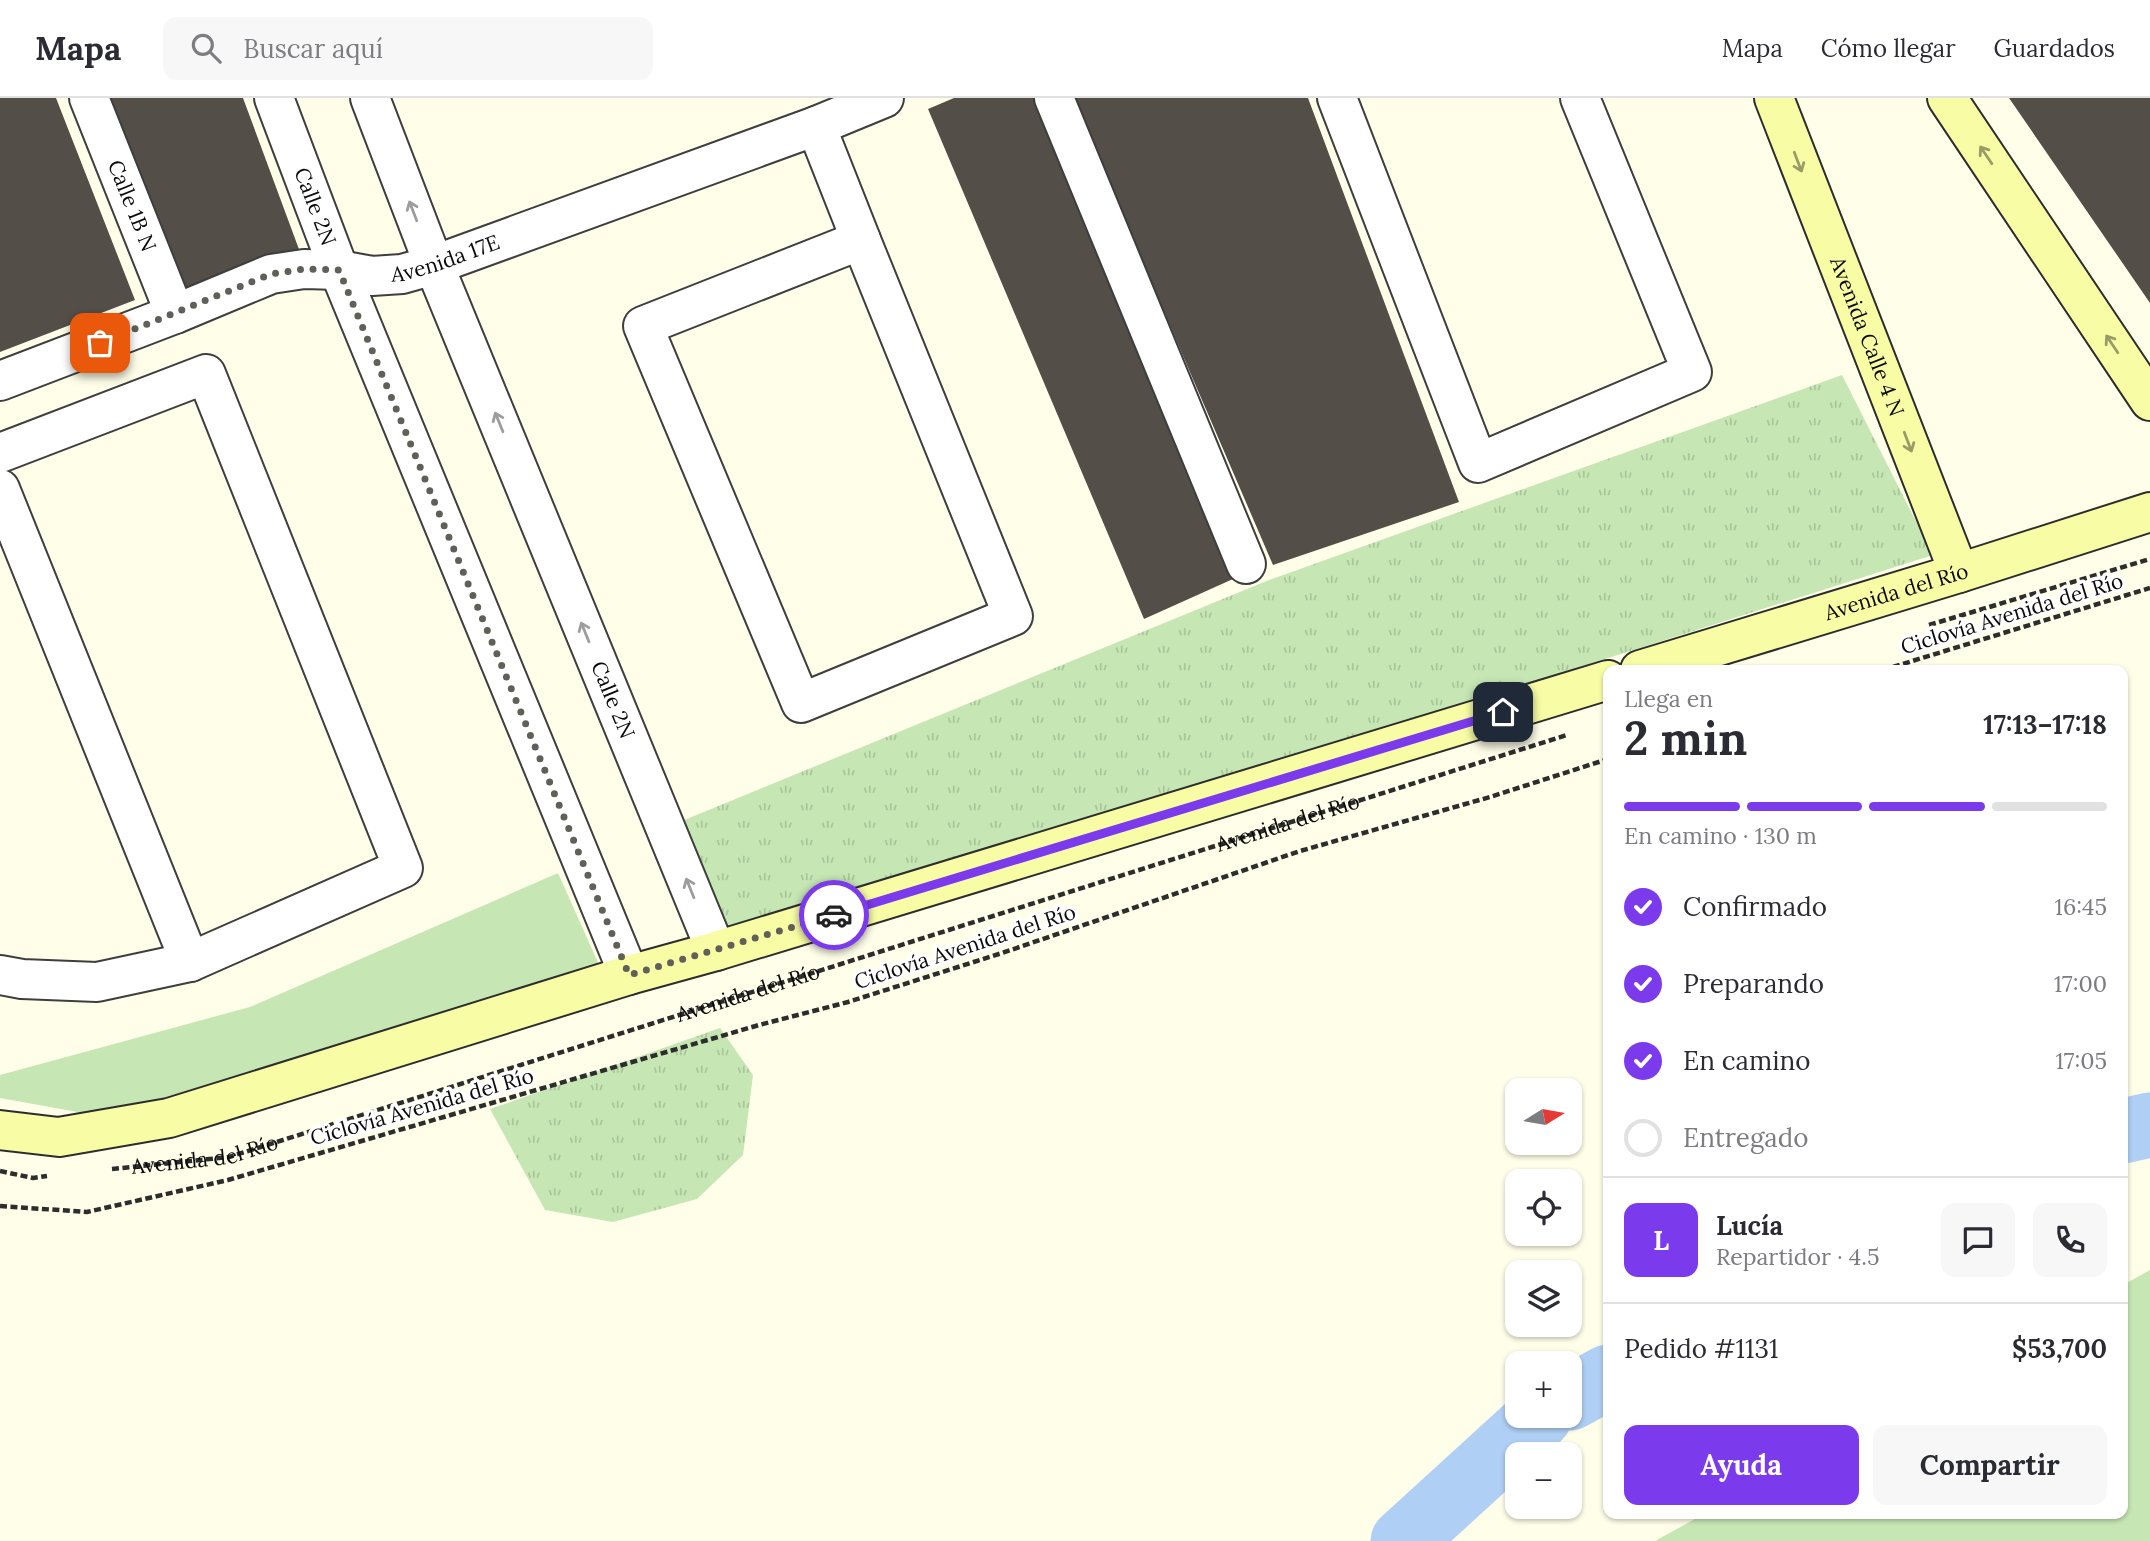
<!DOCTYPE html>
<html lang="es">
<head>
<meta charset="utf-8">
<style>
	:root { --surface:#fff; --page:#f7f7f7; --text:#2b2b33; --muted:#7c7c81; --line:#e1e1e2; --accent:#7c3aed }
	body { margin:0; font-family:Lora,serif; background:var(--page); color:var(--text); height:100vh; display:flex; flex-direction:column; font-size:26px; white-space:nowrap }
	* { box-sizing:border-box; margin:0 }
	p { font-size:23px; color:var(--muted) }
	.icon { flex:none; width:38px; height:38px; fill:none; stroke:currentColor; stroke-width:2; stroke-linecap:round; stroke-linejoin:round }
	.map { position:relative; flex:1; overflow:hidden }
	.details { position:absolute; left:1603px; top:567px; width:525px; height:854px; display:flex; flex-direction:column; background:var(--surface); border-radius:14px; box-shadow:0 2px 5px #0004 }
	.details>* { flex:none }
	.needle { width:46px; rotate:79deg }
	.tools { position:absolute; left:1505px; top:980px; display:grid; gap:14px }
	.tools a { display:grid; place-items:center; width:77px; height:77px; border-radius:14px; background:var(--surface); box-shadow:0 2px 5px #0004; font-size:35px }
	.pin { position:absolute; display:grid; place-items:center; width:60px; height:60px; color:#fff; margin:-30px; border-radius:14px; box-shadow:0 4px 10px #0006 }
	.courier { position:absolute; display:grid; place-items:center; width:70px; height:70px; margin:-35px; border:5px solid #7c3aed; border-radius:50%; background:#fff; color:#222; box-shadow:0 2px 9px #0007 }
	.head em { font-style:normal; font-weight:700 }
	.head div { display:flex; flex-direction:column-reverse }
	.head { display:flex; align-items:center; justify-content:space-between; height:119px; padding:0 21px }
	h1 { font-size:46px; font-weight:700; line-height:52px }
	.bar { display:grid; grid-template-columns:repeat(4,1fr); gap:10px 7px; align-content:center; height:84px; padding:0 21px }
	.bar i { height:9px; border-radius:5px; background:var(--line) }
	.bar .current { background:var(--accent) }
	.bar p { grid-column:span 4 }
	.line { display:flex; align-items:center; gap:18px; padding:0 21px; border-top:2px solid var(--line) }
	.line div { flex:1 }
	.round { display:grid; place-items:center; flex:none; width:74px; height:74px; border-radius:14px; background:var(--page) }
	ol { padding:0 21px; list-style:none }
	li { display:flex; align-items:center; gap:21px; height:77px }
	li p { margin-inline-start:auto }
	li .icon { padding:7px; border-radius:50%; background:var(--accent); color:#fff; stroke-width:4 }
	li:last-child { color:var(--muted) }
	li i { width:38px; height:38px; border:4px solid var(--line); border-radius:50% }
	.primary-button { display:flex; gap:14px; margin-top:auto; padding:14px 21px }
	.primary-button a { flex:1; height:80px; border-radius:14px; background:var(--accent); color:#fff; font-size:28px; font-weight:700; line-height:80px; text-align:center }
	.primary-button a+a { background:var(--page); color:var(--text) }
	header { display:flex; align-items:center; gap:42px; box-sizing:border-box; height:98px; padding:0 35px; background:var(--surface); border-bottom:2px solid var(--line) }
	header strong { font-size:33px }
	nav { display:flex; gap:38px; margin-inline-start:auto; font-size:24px }
	.search { width:490px; height:63px; background:var(--page); display:flex; align-items:center; gap:18px; box-sizing:border-box; padding:0 24px; border-radius:14px; color:var(--muted); font-size:26px }
	.map>svg:first-child { display:block }
	.grass { fill:#c6e7b4 }
	.park { fill:url(#park-tufts) }
	.lines { fill:none; stroke-linecap:round; stroke-linejoin:round }
	.river { stroke:#afcff4; stroke-width:65 }
	.building { fill:#534e47 }
	.street-casing { stroke:#3e3e3e; stroke-width:42 }
	.secondary-casing { stroke:#2d2d2d; stroke-width:42 }
	.path { stroke:#2d2d2d; stroke-width:4.5; stroke-dasharray:7 3.5; stroke-linecap:butt }
	.street { stroke:#fff; stroke-width:38 }
	.secondary { stroke:#f8fda5; stroke-width:38 }
	.oneway { stroke:#999c67 }
	.oneway2 { stroke:#9d9d9d }
	.done { stroke:#606059; stroke-width:7; stroke-dasharray:0 12.6 }
	.route { stroke:#7c3aed; stroke-width:9 }
	.labels { text-anchor:middle; stroke-width:7; stroke-linejoin:round; paint-order:stroke }
	.street-label { font-size:21px; fill:#0b0b0b; stroke:#fff }
</style>
</head>
<body>
<header>
<strong>Mapa</strong>
<div class="search"><svg class="icon" aria-label="search" viewBox="0 0 24 24"><circle cx="10" cy="10" r="6"/><path d="M15 15l6 6"/></svg>Buscar aquí</div>
<nav><a>Mapa</a><a>Cómo llegar</a><a>Guardados</a></nav>
</header>
<div class="map">
<svg width="2150" height="1443" viewBox="0 0 2150 1443">
	<defs>
		<pattern id="park-tufts" width="24" height="20" patternUnits="userSpaceOnUse" patternTransform="scale(1.75)"><rect width="24" height="20" fill="#c6e7b4"/><path d="M3 7l-1-3M5 7V3M7 7l1-3M15 17l-1-3M17 17v-4M19 17l1-3" fill="none" stroke="#a9c599"/></pattern>
	</defs>
	<rect width="100%" height="100%" fill="#fffee9"/>
	<path class="grass" d="M558,775L604,878L208,1001L100,1018L0,1000V977L250,909Z
		M2150,1172V1443H1655L1704,1416H2123V1187Z"/>
	<path class="park" d="M1842,277L1933,457L722,841L672,727L1269,482Z
		M720,930L753,977L743,1057L697,1101L613,1124L545,1112L490,1011Z"/>
	<g class="lines">
		<path class="river" d="M2123,1033L2150,1027
			M1570,1300L1608,1279
			M1403,1443L1540,1318"/>
	</g>
	<path class="building" d="M0,0H56L135,202L0,254Z
		M110,0H243L300,154L186,197Z
		M954,0H1034L1233,481L1144,521L928,11Z
		M1072,0H1308L1459,404L1273,467Z
		M2009,0H2150V205Z"/>
	<g class="lines">
		<defs>
			<g id="street">
				<path id="s2" d="M89,0L175,216"/>
				<path id="s3" d="M274,0L339,172L629,877"/>
				<path id="s4" d="M370,0L434,167L716,853"/>
				<path d="M1054,0L1246,466"/>
				<path d="M1337,0L1478,365L1692,274L1580,0"/>
				<path d="M816,28L861,142"/>
				<path d="M861,142L1013,518L801,605L643,228Z"/>
				<path id="s5" d="M0,283L175,216L271,176L304,171L339,172L372,178L402,176L434,167L816,28L884,0"/>
				<path d="M0,355L206,276L403,770L190,864L97,884L22,881L0,877"/>
				<path d="M0,391L190,864"/>
			</g>
			<g id="secondary">
				<path id="s6" d="M1774,0L1959,475"/>
				<path d="M1947,0L2150,303"/>
				<path id="s7" d="M1640,572L1959,475L2150,414"/>
				<path d="M0,1032L59,1039L169,1020L629,877L716,853L1608,582"/>
			</g>
		</defs>
		<use href="#street" class="street-casing"/>
		<use href="#secondary" class="secondary-casing"/>
		<g class="path">
			<path d="M1929,527L2150,461"/>
			<path d="M1883,572L2150,490"/>
			<path id="s1" d="M112,1071L229,1059L1567,637"/>
			<path d="M0,1073L33,1080L47,1078"/>
			<path d="M0,1108L87,1114L228,1082L759,927L848,904L1002,855L1300,753L1490,699L1608,661"/>
		</g>
		<use href="#street" class="street"/>
		<use href="#secondary" class="secondary"/>
	</g>
	<defs><path id="oneway-shaft" d="M-6 0H5M1.5-3L5.5 0L1.5 3" fill="none" stroke-width="1.6" stroke-linecap="round" stroke-linejoin="round" transform="scale(1.75)"/></defs>
	<g class="oneway">
		<use href="#oneway-shaft" transform="translate(1986 57) rotate(-124)"/>
		<use href="#oneway-shaft" transform="translate(1798 64) rotate(69)"/>
		<use href="#oneway-shaft" transform="translate(2112 246) rotate(-124)"/>
		<use href="#oneway-shaft" transform="translate(1908 344) rotate(69)"/>
	</g>
	<g class="oneway2">
		<use href="#oneway-shaft" transform="translate(413 113) rotate(-111)"/>
		<use href="#oneway-shaft" transform="translate(499 324) rotate(-112)"/>
		<use href="#oneway-shaft" transform="translate(585 534) rotate(-112)"/>
		<use href="#oneway-shaft" transform="translate(690 790) rotate(-112)"/>
	</g>
	<g class="lines">
		<path class="done" d="M100,245L271,176L304,171L339,172L629,877L834,817"/>
		<path class="route" d="M834,817L1503,614"/>
	</g>
	<g class="labels">
		<g class="street-label">
			<text dy="7" stroke="none"><textPath href="#s2" startOffset="116">Calle 1B N</textPath></text>
			<text dy="7" stroke="none"><textPath href="#s3" startOffset="116">Calle 2N</textPath></text>
			<text dy="7" stroke="none"><textPath href="#s5" startOffset="469">Avenida 17E</textPath></text>
			<text dy="7" stroke="none"><textPath href="#s6" startOffset="256">Avenida Calle 4 N</textPath></text>
			<text dy="7" stroke="none"><textPath href="#s7" startOffset="268">Avenida del Río</textPath></text>
			<text transform="translate(2012 516) rotate(-17)" y="7">Ciclovía Avenida del Río</text>
			<text dy="7" stroke="none"><textPath href="#s4" startOffset="649">Calle 2N</textPath></text>
			<text dy="7" stroke="none"><textPath href="#s1" startOffset="1228">Avenida del Río</textPath></text>
			<text transform="translate(965 849) rotate(-18)" y="7">Ciclovía Avenida del Río</text>
			<text dy="7" stroke="none"><textPath href="#s1" startOffset="662">Avenida del Río</textPath></text>
			<text transform="translate(422 1009) rotate(-16)" y="7">Ciclovía Avenida del Río</text>
			<text dy="7" stroke="none"><textPath href="#s1" startOffset="94">Avenida del Río</textPath></text>
		</g>
	</g>
</svg>
<div class="tools">
<a><svg class="needle" viewBox="-14 -14 28 28"><path d="M0-13l5 13h-10z" fill="#e53935"/><path d="M0 13l5-13h-10z" fill="#7c7c81"/></svg></a>
<a><svg class="icon" aria-label="locate" viewBox="0 0 24 24"><circle cx="12" cy="12" r="6"/><path d="M12 2v4M12 18v4M2 12h4M18 12h4"/></svg></a>
<a><svg class="icon" aria-label="layers" viewBox="0 0 24 24"><path d="M12 4l9 5-9 5-9-5zM3 14l9 5 9-5"/></svg></a>
<a>+</a>
<a>−</a>
</div>
<div class="pin" style="left:100px;top:245px;background:#ea580c"><svg class="icon" aria-label="bag" viewBox="0 0 24 24"><path d="M5 8h14l-1 12H6zM9 8a3 3 0 0 1 6 0"/></svg></div>
<div class="pin" style="left:1503px;top:614px;background:#1f2937"><svg class="icon" aria-label="home" viewBox="0 0 24 24"><path d="M3 11l9-7 9 7M6 9v11h12V9"/></svg></div>
<div class="courier" style="left:834px;top:817px"><svg class="icon" aria-label="car" viewBox="0 0 24 24"><path d="M5 17H2v-5l4-1 3-4h7l3 4 3 1v5h-3M9 17h6M6 11h13"/><circle cx="7" cy="17" r="2"/><circle cx="17" cy="17" r="2"/></svg></div>
<section class="details">
<div class="head"><div><h1>2 min</h1><p>Llega en</p></div><em>17:13–17:18</em></div>
<div class="bar"><i class="current"></i><i class="current"></i><i class="current"></i><i></i><p>En camino · 130 m</p></div>
<ol>
<li><svg class="icon" aria-label="check" viewBox="0 0 24 24"><path d="M5 12l5 5 9-10"/></svg>Confirmado<p>16:45</p></li>
<li><svg class="icon" aria-label="check" viewBox="0 0 24 24"><path d="M5 12l5 5 9-10"/></svg>Preparando<p>17:00</p></li>
<li><svg class="icon" aria-label="check" viewBox="0 0 24 24"><path d="M5 12l5 5 9-10"/></svg>En camino<p>17:05</p></li>
<li><i></i>Entregado</li>
</ol>
<div class="line" style="height:126px"><b class="round" style="background:var(--accent);color:#fff">L</b><div><b>Lucía</b><p>Repartidor · 4.5</p></div><a class="round"><svg class="icon" aria-label="chat" viewBox="0 0 24 24"><path d="M4 5h16v11H9l-5 4z"/></svg></a><a class="round"><svg class="icon" aria-label="phone" viewBox="0 0 24 24"><path d="M5 4h4l2 5-3 2q2 4 5 5l2-3 5 2v4C11 20 4 13 5 4z"/></svg></a></div>
<div class="line" style="height:91px"><div>Pedido #1131</div><b>$53,700</b></div>
<div class="primary-button"><a>Ayuda</a><a>Compartir</a></div>
</section>
</div>
</body>
</html>
